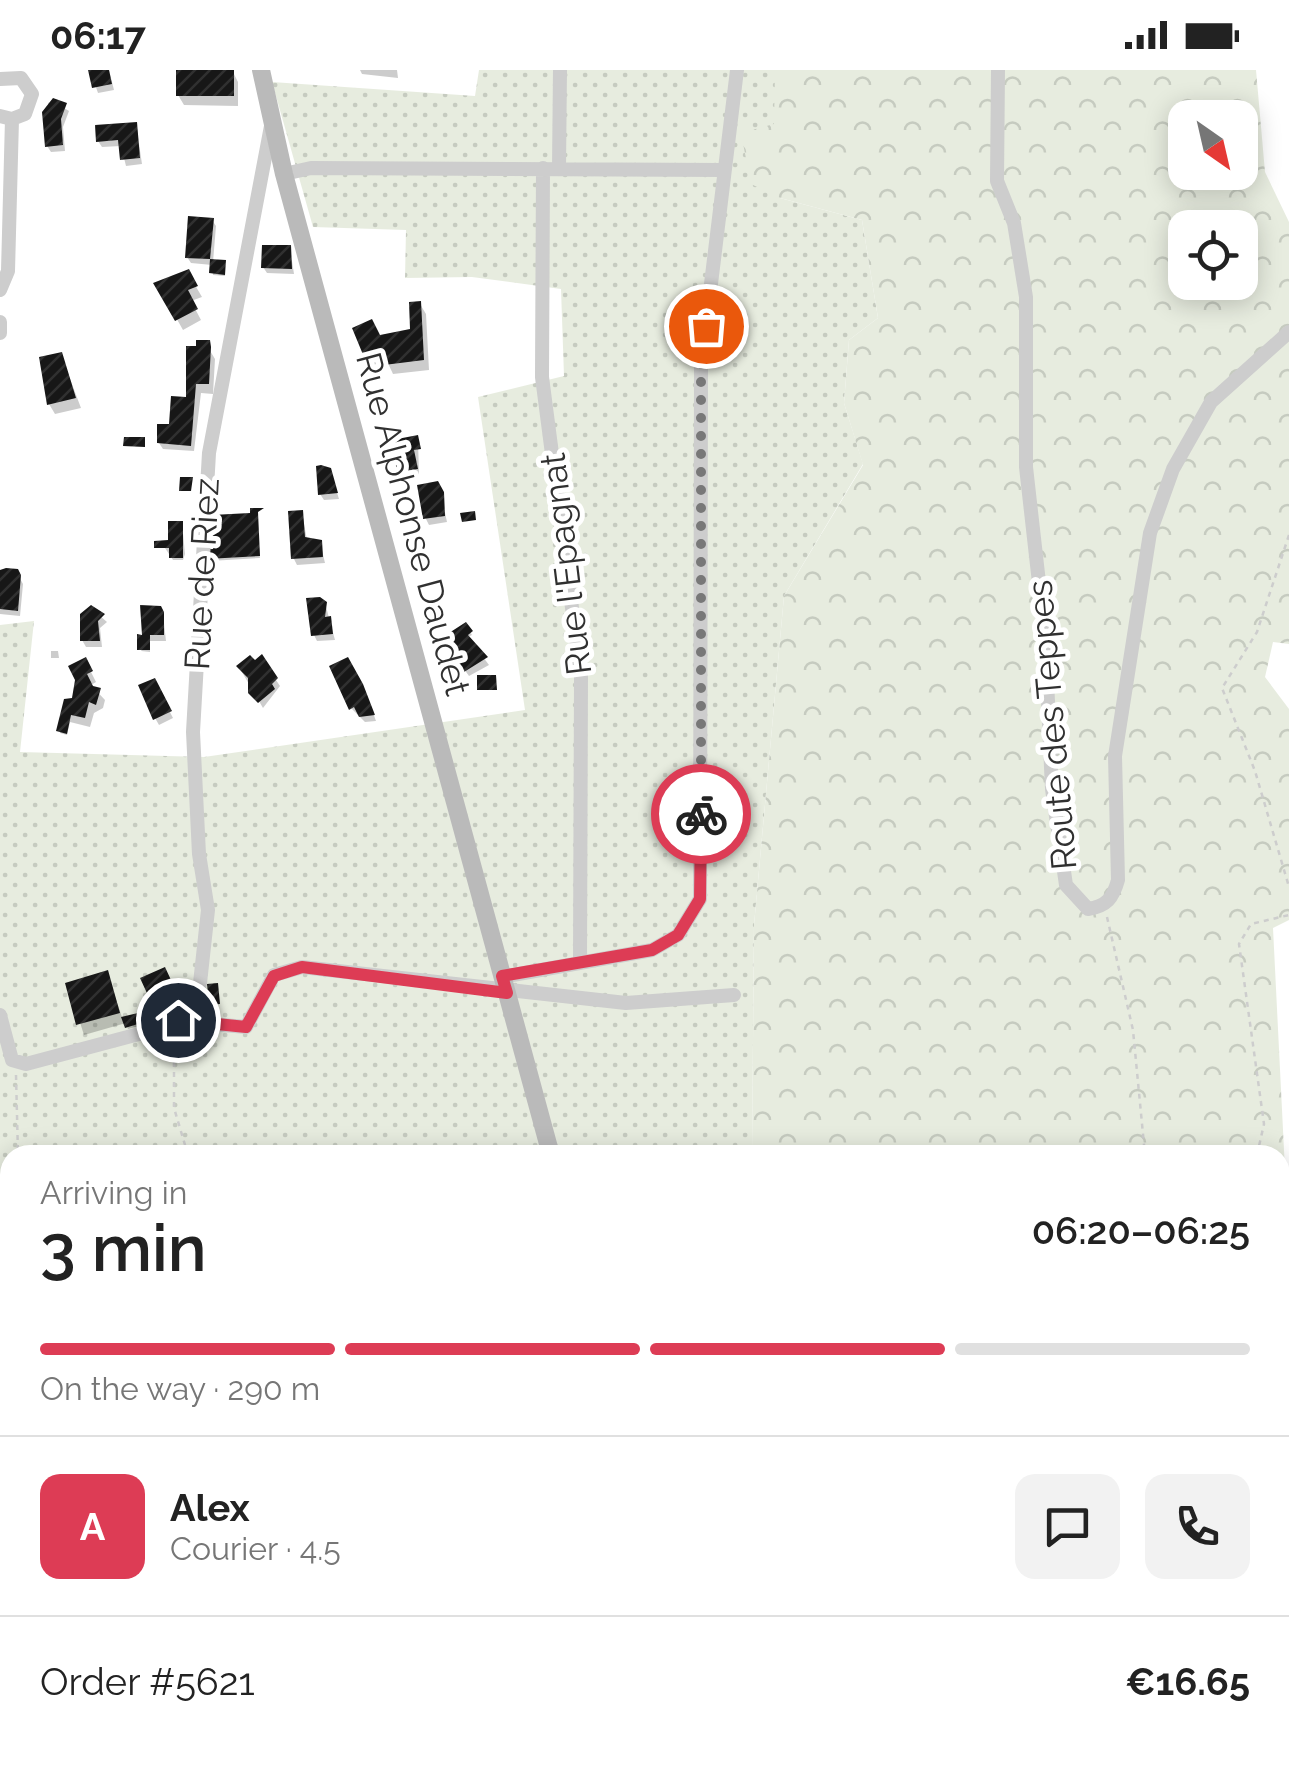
<!DOCTYPE html>
<html lang="en">
<head>
<meta charset="utf-8">
<style>
	:root { --surface:#fff; --page:#f2f2f2; --text:#222; --muted:#767676; --line:#e0e0e0; --accent:#dd3c55 }
	body { margin:0; font-family:Raleway,sans-serif; background:var(--page); color:var(--text); height:100vh; display:flex; flex-direction:column; font-size:38px; white-space:nowrap }
	* { box-sizing:border-box; margin:0 }
	p { font-size:32px; color:var(--muted) }
	.icon { flex:none; width:55px; height:55px; fill:none; stroke:currentColor; stroke-width:2; stroke-linecap:round; stroke-linejoin:round }
	.map { position:relative; flex:1; overflow:hidden }
	.side { position:absolute; left:0px; top:1075px; width:1290px; height:622px; display:flex; flex-direction:column; background:var(--surface); border-radius:30px 30px 0 0; box-shadow:0 5px 25px #0003 }
	.side>* { flex:none }
	.needle { width:65px; rotate:146deg }
	.fabs { position:absolute; left:1168px; top:30px; display:grid; gap:20px }
	.fabs a { display:grid; place-items:center; width:90px; height:90px; border-radius:20px; background:var(--surface); box-shadow:0 5px 25px #0003; font-size:50px }
	.pin { position:absolute; display:grid; place-items:center; width:85px; height:85px; color:#fff; margin:-42px; border:5px solid #fff; border-radius:50%; box-shadow:0 2px 10px #0007 }
	.courier { position:absolute; display:grid; place-items:center; width:100px; height:100px; margin:-50px; border:8px solid #dd3c55; border-radius:50%; background:#fff; color:#222; box-shadow:0 2px 12px #0007 }
	.head em { font-style:normal; font-weight:600 }
	.head div { display:flex; flex-direction:column-reverse }
	.head { display:flex; align-items:center; justify-content:space-between; height:170px; padding:0 40px }
	h1 { font-size:65px; font-weight:600; line-height:75px }
	.bar { display:grid; grid-template-columns:repeat(4,1fr); gap:15px 10px; align-content:center; height:120px; padding:0 40px }
	.bar i { height:12px; border-radius:8px; background:var(--line) }
	.bar .selected { background:var(--accent) }
	.bar p { grid-column:span 4 }
	.line { display:flex; align-items:center; gap:25px; padding:0 40px; border-top:2px solid var(--line) }
	.line div { flex:1 }
	.round { display:grid; place-items:center; flex:none; width:105px; height:105px; border-radius:20px; background:var(--page) }
	.status { display:flex; justify-content:space-between; align-items:center; height:70px; padding:0 50px; background:var(--surface); direction:ltr }
	.status svg { height:28px; fill:currentColor }
	.map>svg:first-child { display:block }
	.grass { fill:url(#grass-dots) }
	.forest { fill:url(#forest-crowns); fill-rule:evenodd }
	.shadow { fill:#0003 }
	.building { fill:url(#building-hatch) }
	.lines { fill:none; stroke-linecap:round; stroke-linejoin:round }
	.path { stroke:#cdcdcd; stroke-width:2.5; stroke-dasharray:5 5; stroke-linecap:butt }
	.street { stroke:#cdcdcd; stroke-width:14 }
	.secondary { stroke:#bababa; stroke-width:18 }
	.done { stroke:#787878; stroke-width:10; stroke-dasharray:0 18 }
	.route { stroke:#dd3c55; stroke-width:12 }
	.labels { text-anchor:middle; stroke-width:10; stroke-linejoin:round; paint-order:stroke }
	.street-label { font-size:35px; fill:#303030; stroke:#fff }
</style>
</head>
<body>
<div class="status"><b>06:17</b><svg viewBox="0 0 49 12"><path d="M0 12V9h3v3zM5 12V6h3v6zM10 12V3h3v9zM15 12V0h3v12zM26 1h20v11H26zM47 4h2v5h-2z"/></svg></div>
<div class="map">
<svg width="1289" height="1697" viewBox="0 0 1289 1697">
	<defs>
		<pattern id="grass-dots" width="8" height="8" patternUnits="userSpaceOnUse" patternTransform="scale(2.5)"><rect width="8" height="8" fill="#e7ecdf"/><path d="M2 2h.1M6 6h.1" fill="none" stroke="#c6cbc0" stroke-width="1.8" stroke-linecap="round"/></pattern>
		<pattern id="forest-crowns" width="20" height="18" patternUnits="userSpaceOnUse" patternTransform="scale(2.5)"><rect width="20" height="18" fill="#e7ecdf"/><path d="M2 6a3 3 0 1 1 6 0M12 15a3 3 0 1 1 6 0" fill="none" stroke="#c6cbc0"/></pattern>
		<pattern id="building-hatch" width="6" height="6" patternUnits="userSpaceOnUse" patternTransform="scale(2.5)"><rect width="6" height="6" fill="#171717"/><path d="M-1 1l2-2M0 6l6-6M5 7l2-2" fill="none" stroke="#303030"/></pattern>
	</defs>
	<rect width="100%" height="100%" fill="#fff"/>
	<path class="grass" d="M479,0H775L780,128L862,150L878,248L849,270L844,333L863,394L784,526L754,855L752,1085H10V1146L0,1158V555L34,551L20,682L204,687L525,640L478,327L564,306L561,219L472,207L405,208L406,160L313,157L272,12L475,26Z
		M10,1194V1688H475V1697H0V1204Z"/>
	<path class="forest" d="M775,0H1256L1265,102L1289,152V574L1273,572L1265,607L1289,639V850L1273,858L1289,1181V1477H1280V1085H752L754,855L784,526L863,395L844,333L849,270L878,248L862,150L780,128L751,114L741,63L774,54ZM1185,48H1240V102H1185ZM1185,158H1240V212H1185Z
		M10,1146V1194L0,1204V1158Z
		M475,1688H1083V1697H475Z"/>
	<path class="shadow" d="M90,0H109L114,20L98,23Z
		M360,0H397L398,8L362,4Z
		M233,2L238,12V36L184,35L178,25Z
		M53,31L69,41L63,57L65,81L51,82L47,76L48,33Z
		M136,54L142,94L126,96L121,76L102,77L98,71Z
		M212,150L216,156L213,192H224L225,206L213,205L212,195L191,193L187,187Z
		M290,178L294,204L267,203L263,197Z
		M188,203L202,227L191,231L201,250L183,260L157,214Z
		M420,234L426,244L429,300L393,304L386,289L372,296L366,285L380,268L413,261Z
		M209,279L215,289L213,324L201,323L194,381L163,379L159,373L189,329Z
		M61,285L81,338L55,344L49,334Z
		M418,370L419,405L403,407L400,401Z
		M330,400L339,429L324,430L320,424Z
		M440,420L447,452L429,455L426,449Z
		M302,443L307,470L320,472L325,493L297,495L294,489Z
		M256,445L260,488L210,491L216,482Z
		M182,453L185,484L183,490H173L165,478Z
		M16,501L23,514L20,546L0,544V504Z
		M325,533L335,570L317,571L314,565Z
		M91,538L107,552L100,558L102,577H86L82,570Z
		M163,544L166,571H150V582L141,581Z
		M466,555L472,565L468,567L489,595L469,606L461,595Z
		M51,581H58L59,588H51Z
		M85,590L96,612L91,615L105,630L103,638L94,643L90,657L70,652L67,665L60,663Z
		M264,592L280,616L263,638L239,597Z
		M154,611L173,648L159,655L155,648Z
		M366,623L376,651L365,652L351,638Z
		M107,903L123,950L137,946L140,956L128,959L126,953L84,965L68,915Z
		M168,906L183,940L163,950L144,909Z"/>
	<path class="building" d="M88,0H109L112,14L92,18Z
		M176,0H234V26H176Z
		M53,28L67,33L61,49L63,75L45,77L42,42Z
		M137,52L140,88L120,90L118,70L96,72L95,55Z
		M188,146L214,148L210,189L185,188Z
		M262,175H291L292,199L261,198Z
		M210,189L226,190L225,205L209,203Z
		M189,199L198,216L188,220L198,239L175,251L153,213Z
		M421,231L424,290L384,295L382,279L364,287L352,258L372,249L380,265L410,259L409,232Z
		M196,270H210L211,277L209,314H196L191,376L157,373V354H169L171,326L186,327V276H196Z
		M62,282L76,328L47,335L39,287Z
		M418,365L421,379L414,380L418,399L397,402L392,370Z
		M124,367H145V377L123,376Z
		M321,395L331,398L338,423L318,425L316,396Z
		M180,407H193L191,421H179Z
		M438,411L444,422L445,446L423,449L417,415Z
		M250,438H264L258,442L260,486L207,489L206,479H213L212,445L250,443Z
		M303,440L305,467L322,470L323,487L291,489L288,441Z
		M475,441L476,450L462,452L460,443Z
		M168,451H183V488H169V478H154V471L168,470Z
		M6,498L18,499L21,505L18,541L0,539V500Z
		M320,527L327,532L325,547L331,546L333,564L311,566L306,528Z
		M91,535L105,544L98,551L100,571H80V544Z
		M140,535L161,536L164,542V565H150V580H137V564L142,565Z
		M466,552L473,561L468,565L488,587L464,602L447,571L449,563Z
		M262,584L278,608L272,614L275,619L258,633L248,623V608L236,596L250,585L255,590Z
		M86,587L93,601L87,604L93,616L101,618L96,635L89,632L85,648L71,645L67,664L56,661L64,629L72,628L75,610L68,596Z
		M348,587L363,614L375,645L359,647L354,637L349,640L329,596Z
		M477,605H496L497,620H477Z
		M155,608L172,641L153,650L138,615Z
		M165,897L182,934L157,945L140,908Z
		M108,900L120,943L76,955L65,913Z
		M218,913L220,934L209,935L207,914Z
		M138,943L141,953L125,958L121,947Z"/>
	<g class="lines">
		<path class="path" d="M1289,465L1257,562L1222,618L1255,701L1289,817
			M1107,847L1133,960L1145,1085
			M174,972V1038L188,1085
			M16,1005L18,1085
			M1257,1085L1264,1054L1239,874L1251,854L1289,845
			M0,1167L10,1155
			M1280,1243L1283,1267
			M315,1688V1697
			M1098,1688V1697
			M1047,1697L1051,1688"/>
		<path class="street" d="M998,0L997,111L1014,153L1026,227V397L1045,566L1052,719L1066,815L1088,839C1107,836 1113,828 1118,810L1115,686L1150,463L1173,399L1211,332L1289,262
			M0,9L21,8L32,24L25,44L12,49L0,46
			M543,98L542,307L581,607L580,890
			M559,98L560,0
			M284,104L311,98L723,100
			M0,220L8,201L12,49
			M0,252V263
			M502,907L652,880L678,865L700,829L701,296L737,0
			M0,945L12,990L26,994L169,956L193,933L200,913L208,840L199,784L193,662L209,383L271,56
			M178,951L246,957L274,905L302,897L626,933L734,925"/>
		<path class="secondary" d="M261,0L284,104L551,1085
			M662,1688L663,1697"/>
	</g>
	<g class="lines">
		<path class="done" d="M701,744V296L706,256"/>
		<path class="route" d="M178,950L246,957L274,906L302,897L507,923L502,906L652,880L678,865L700,829L701,744"/>
	</g>
	<g class="labels">
		<g class="street-label">
			<text transform="translate(413 454) rotate(75)" y="12">Rue Alphonse Daudet</text>
			<text transform="translate(566 494) rotate(-97)" y="12">Rue l'Epagnat</text>
			<text transform="translate(202 504) rotate(-87)" y="12">Rue de Riez</text>
			<text transform="translate(1052 655) rotate(-95)" y="12">Route des Teppes</text>
		</g>
	</g>
</svg>
<div class="fabs">
<a><svg class="needle" viewBox="-14 -14 28 28"><path d="M0-13l5 13h-10z" fill="#e53935"/><path d="M0 13l5-13h-10z" fill="#767676"/></svg></a>
<a><svg class="icon" aria-label="locate" viewBox="0 0 24 24"><circle cx="12" cy="12" r="6"/><path d="M12 2v4M12 18v4M2 12h4M18 12h4"/></svg></a>
</div>
<div class="pin" style="left:706px;top:256px;background:#ea580c"><svg class="icon" aria-label="bag" viewBox="0 0 24 24"><path d="M5 8h14l-1 12H6zM9 8a3 3 0 0 1 6 0"/></svg></div>
<div class="pin" style="left:178px;top:950px;background:#1f2937"><svg class="icon" aria-label="home" viewBox="0 0 24 24"><path d="M3 11l9-7 9 7M6 9v11h12V9"/></svg></div>
<div class="courier" style="left:701px;top:744px"><svg class="icon" aria-label="bike" viewBox="0 0 24 24"><circle cx="6" cy="16" r="4"/><circle cx="18" cy="16" r="4"/><path d="M6 16l4-8h5l3 8M10 8l3 8H6M13 5h3"/></svg></div>
<section class="side">
<div class="head"><div><h1>3 min</h1><p>Arriving in</p></div><em>06:20–06:25</em></div>
<div class="bar"><i class="selected"></i><i class="selected"></i><i class="selected"></i><i></i><p>On the way · 290 m</p></div>
<div class="line" style="height:180px"><b class="round" style="background:var(--accent);color:#fff">A</b><div><b>Alex</b><p>Courier · 4.5</p></div><a class="round"><svg class="icon" aria-label="chat" viewBox="0 0 24 24"><path d="M4 5h16v11H9l-5 4z"/></svg></a><a class="round"><svg class="icon" aria-label="phone" viewBox="0 0 24 24"><path d="M5 4h4l2 5-3 2q2 4 5 5l2-3 5 2v4C11 20 4 13 5 4z"/></svg></a></div>
<div class="line" style="height:130px"><div>Order #5621</div><b>€16.65</b></div>
</section>
</div>
</body>
</html>
